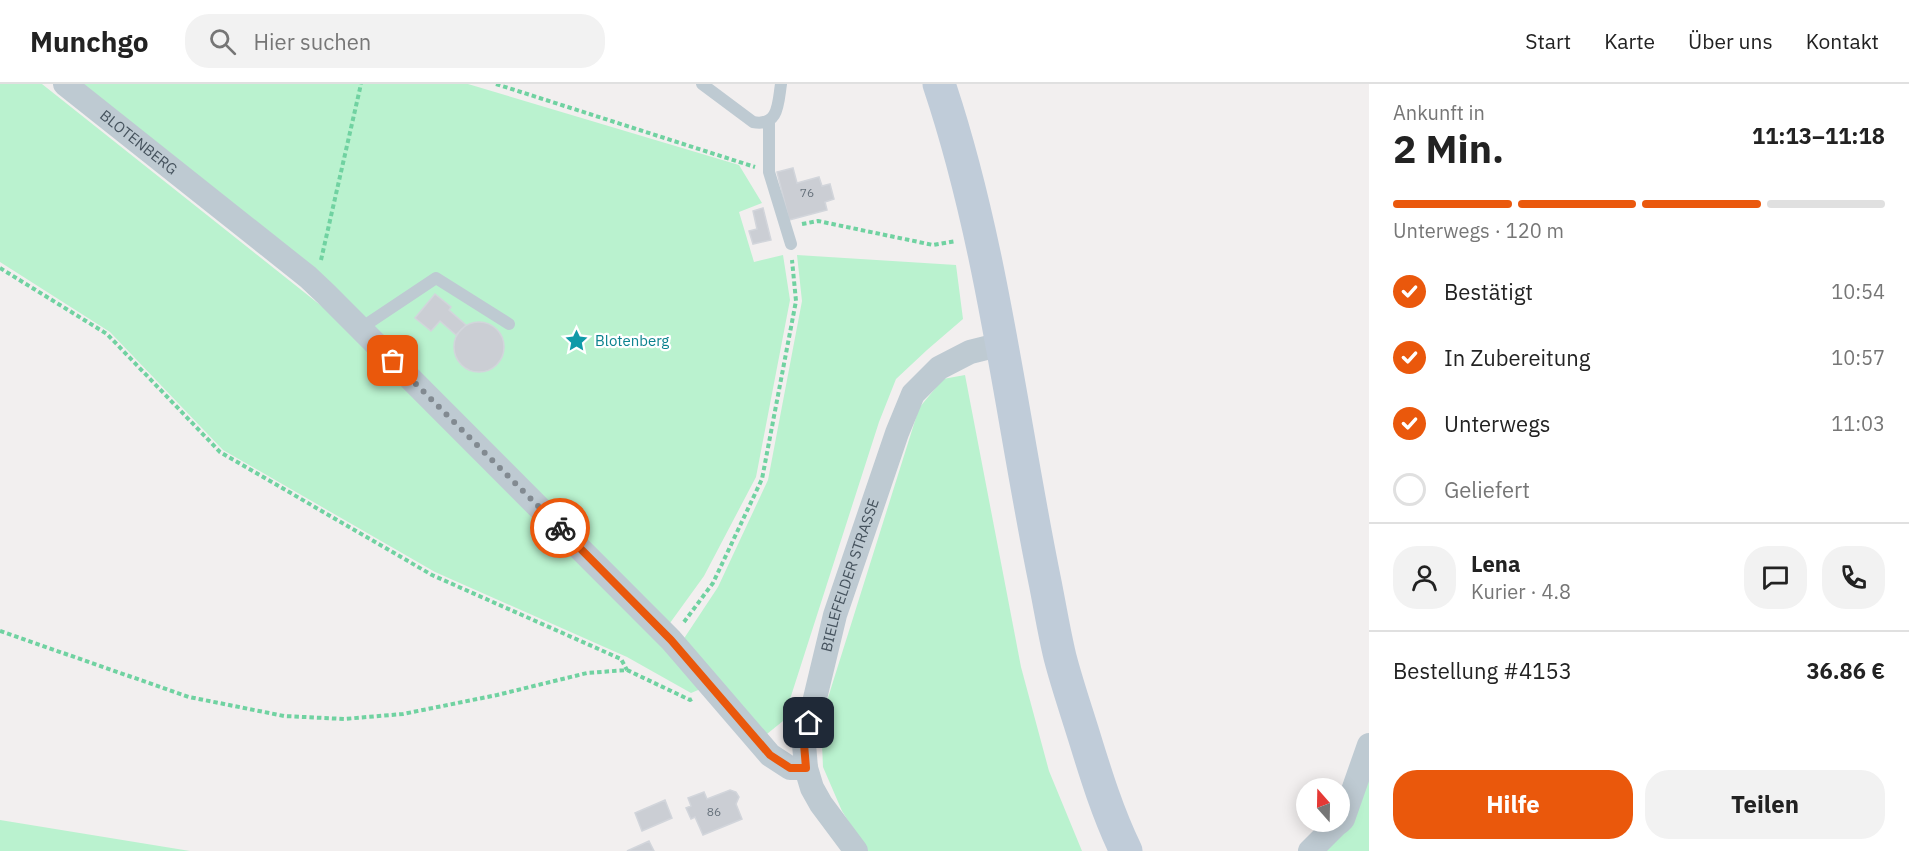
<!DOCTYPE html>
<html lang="de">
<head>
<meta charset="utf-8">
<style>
	:root { --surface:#fff; --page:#f2f2f2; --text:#222; --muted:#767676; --line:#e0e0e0; --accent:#ea580c }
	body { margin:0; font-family:"IBM Plex Sans",sans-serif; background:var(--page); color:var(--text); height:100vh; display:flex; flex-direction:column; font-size:22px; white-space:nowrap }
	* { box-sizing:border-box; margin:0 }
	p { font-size:20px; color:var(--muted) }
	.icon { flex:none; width:33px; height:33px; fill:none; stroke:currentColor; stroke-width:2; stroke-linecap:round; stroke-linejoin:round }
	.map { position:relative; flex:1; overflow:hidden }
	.details { display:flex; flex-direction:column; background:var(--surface); width:540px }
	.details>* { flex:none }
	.needle { width:39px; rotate:340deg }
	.controls { position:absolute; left:1296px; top:694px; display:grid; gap:12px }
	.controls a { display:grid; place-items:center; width:54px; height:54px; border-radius:50%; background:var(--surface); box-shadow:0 3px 15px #0003; font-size:30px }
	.pin { position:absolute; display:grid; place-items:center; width:51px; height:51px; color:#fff; margin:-26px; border-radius:12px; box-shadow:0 3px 9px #0006 }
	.courier { position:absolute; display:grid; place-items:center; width:60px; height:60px; margin:-30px; border:4px solid #ea580c; border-radius:50%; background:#fff; color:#222; box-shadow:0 2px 8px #0007 }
	.summary em { font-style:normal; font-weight:700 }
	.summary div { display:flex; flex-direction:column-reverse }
	.summary { display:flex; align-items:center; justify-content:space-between; height:102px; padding:0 24px }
	h1 { font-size:39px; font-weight:700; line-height:45px }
	.bar { display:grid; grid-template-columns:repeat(4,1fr); gap:9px 6px; align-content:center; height:72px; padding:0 24px }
	.bar i { height:8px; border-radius:4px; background:var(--line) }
	.bar .active { background:var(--accent) }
	.bar p { grid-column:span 4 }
	.line { display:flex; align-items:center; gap:15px; padding:0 24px; border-top:2px solid var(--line) }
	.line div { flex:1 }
	.round { display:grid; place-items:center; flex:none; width:63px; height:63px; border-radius:24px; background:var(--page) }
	ol { padding:0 24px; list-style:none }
	li { display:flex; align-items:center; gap:18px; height:66px }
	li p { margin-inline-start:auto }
	li .icon { padding:6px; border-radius:50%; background:var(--accent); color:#fff; stroke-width:4 }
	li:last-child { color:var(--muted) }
	li i { width:33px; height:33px; border:3px solid var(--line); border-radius:50% }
	.action { display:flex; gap:12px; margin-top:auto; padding:12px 24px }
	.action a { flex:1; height:69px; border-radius:24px; background:var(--accent); color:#fff; font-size:24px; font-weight:700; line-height:69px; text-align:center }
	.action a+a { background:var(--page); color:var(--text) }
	header { display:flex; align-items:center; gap:36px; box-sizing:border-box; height:84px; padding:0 30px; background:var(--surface); border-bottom:2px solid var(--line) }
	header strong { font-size:28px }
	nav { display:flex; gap:33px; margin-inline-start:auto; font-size:21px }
	.search { width:420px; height:54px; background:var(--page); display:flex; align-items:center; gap:15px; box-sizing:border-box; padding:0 21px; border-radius:24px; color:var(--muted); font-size:22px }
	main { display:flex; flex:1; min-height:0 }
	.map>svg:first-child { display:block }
	.green { fill:#baf2cf }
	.building { fill:#cbced4; stroke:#d2d5db; stroke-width:1.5 }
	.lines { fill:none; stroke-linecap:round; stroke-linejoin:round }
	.path { stroke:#70d2a1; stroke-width:4; stroke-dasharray:4.5 3; stroke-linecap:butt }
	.service { stroke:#becad2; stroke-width:12 }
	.minor { stroke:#becad2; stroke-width:24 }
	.secondary { stroke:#c0ccd9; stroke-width:33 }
	.done { stroke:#828a91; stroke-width:6; stroke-dasharray:0 10.8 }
	.route { stroke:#ea580c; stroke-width:8 }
	.labels { text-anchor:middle; stroke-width:4.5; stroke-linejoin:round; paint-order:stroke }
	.number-label { font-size:12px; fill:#67727c }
	.street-label { font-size:15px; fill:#46535e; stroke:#fff }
	.culture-label { font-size:15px; fill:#0d838f; stroke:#fff; text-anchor:start }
</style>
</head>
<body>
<header>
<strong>Munchgo</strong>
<div class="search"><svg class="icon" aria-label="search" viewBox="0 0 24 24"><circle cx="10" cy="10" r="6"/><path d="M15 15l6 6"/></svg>Hier suchen</div>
<nav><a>Start</a><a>Karte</a><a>Über uns</a><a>Kontakt</a></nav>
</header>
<main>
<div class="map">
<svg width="1369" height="767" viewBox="0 0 1369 767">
	<rect width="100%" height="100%" fill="#f2efef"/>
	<path class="green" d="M0,0H42L324,224L703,604L691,609L627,573L435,488L223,366L110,248L0,178Z
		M79,0H468L739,81L762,119L739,128L754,178L783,171L790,216L756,393L704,492L670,539Z
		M797,171L956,181L963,235L927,266L896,295L879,338L783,637L762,654L681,559L718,503L768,396L802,217Z
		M965,291L1021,583L1049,687L1082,767H867L842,727L823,683L821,636L919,324L943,295Z
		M1369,688V767H1323Z
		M0,736L190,767H0Z"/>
	<path class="building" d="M793,84L797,99L819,93L822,102L830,100L834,115L825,118L827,126L789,136L777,88Z
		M763,124L771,156L753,160L749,147L757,145L753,127Z
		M435,210L451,223L449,226L466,241L456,251L440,237L431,247L415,234Z
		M454 263a25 25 0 1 1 50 0a25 25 0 1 1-50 0Z
		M730,706L736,708L739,713L736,720L742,735L703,751L695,733L691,735L686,724L691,722L688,714L704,708L707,715Z
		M665,716L672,734L642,747L635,729Z
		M649,757L654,767H627Z"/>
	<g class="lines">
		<path class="path" d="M496,0L755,83
			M802,140L818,137L933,161L956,157
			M321,176L361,0
			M0,184L107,250L220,368L432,491L621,575L627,586
			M684,538L713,499L762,395L796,217L792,176
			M0,547L189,613L284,632L344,635L403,630L497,611L587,589L627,586L690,616L692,615"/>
		<path class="service" d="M702,0L753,38C779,43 778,19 781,0
			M769,37V88L791,160
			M361,244L436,194L509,240"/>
		<g class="minor">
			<path id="s1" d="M65,0L308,193L326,210L671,556L770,671L790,684H806"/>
			<path d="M1340,738L1343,735L1369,661"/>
			<path id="s2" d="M856,767L821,720L812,704L806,684L804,660L835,531L897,349L913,310L939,284L970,268L1002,260"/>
			<path d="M1310,767L1339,738"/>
		</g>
		<path class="secondary" d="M939,0C993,161 1011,332 1045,498C1050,523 1054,548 1060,573C1067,600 1076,626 1084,652C1096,691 1108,730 1126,767"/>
	</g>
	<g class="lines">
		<path class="done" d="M393,277L560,444"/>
		<path class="route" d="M560,444L671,556L770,671L790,684H806L804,660L809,639"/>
	</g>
	<defs>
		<symbol id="sight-bare" viewBox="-9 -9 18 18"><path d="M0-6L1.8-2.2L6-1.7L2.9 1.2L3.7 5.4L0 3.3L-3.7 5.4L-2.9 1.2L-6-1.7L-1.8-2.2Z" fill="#0f9aa8" stroke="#fff" stroke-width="2.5" paint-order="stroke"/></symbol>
	</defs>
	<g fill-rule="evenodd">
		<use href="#sight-bare" x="560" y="240" width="33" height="33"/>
	</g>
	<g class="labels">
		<g class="number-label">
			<text x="807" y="113">76</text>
			<text x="714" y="732">86</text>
		</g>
		<g class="street-label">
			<text dy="5" stroke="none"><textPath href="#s1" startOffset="94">BLOTENBERG</textPath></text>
			<text dy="5" stroke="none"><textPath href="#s2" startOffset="297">BIELEFELDER STRASSE</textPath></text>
		</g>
		<g class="culture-label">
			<text x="595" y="262">Blotenberg</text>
		</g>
	</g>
</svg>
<div class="controls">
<a><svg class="needle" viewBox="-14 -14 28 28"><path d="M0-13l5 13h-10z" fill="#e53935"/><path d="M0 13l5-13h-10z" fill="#767676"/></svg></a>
</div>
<div class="pin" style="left:393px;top:277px;background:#ea580c"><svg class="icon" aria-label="bag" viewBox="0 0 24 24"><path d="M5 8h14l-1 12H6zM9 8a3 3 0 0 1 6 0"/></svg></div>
<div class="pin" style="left:809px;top:639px;background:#1f2937"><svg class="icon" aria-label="home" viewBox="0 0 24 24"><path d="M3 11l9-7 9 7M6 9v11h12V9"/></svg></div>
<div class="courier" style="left:560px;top:444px"><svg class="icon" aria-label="bike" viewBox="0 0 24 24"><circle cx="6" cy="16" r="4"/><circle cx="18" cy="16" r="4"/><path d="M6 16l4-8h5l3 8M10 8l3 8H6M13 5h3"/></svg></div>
</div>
<section class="details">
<div class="summary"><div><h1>2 Min.</h1><p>Ankunft in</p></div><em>11:13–11:18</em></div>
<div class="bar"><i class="active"></i><i class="active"></i><i class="active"></i><i></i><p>Unterwegs · 120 m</p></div>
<ol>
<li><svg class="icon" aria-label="check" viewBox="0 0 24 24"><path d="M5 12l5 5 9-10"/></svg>Bestätigt<p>10:54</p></li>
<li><svg class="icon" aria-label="check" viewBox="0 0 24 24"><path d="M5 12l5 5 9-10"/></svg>In Zubereitung<p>10:57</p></li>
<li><svg class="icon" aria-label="check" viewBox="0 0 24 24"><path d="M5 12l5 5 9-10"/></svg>Unterwegs<p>11:03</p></li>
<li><i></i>Geliefert</li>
</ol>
<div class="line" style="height:108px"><a class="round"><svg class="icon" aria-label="person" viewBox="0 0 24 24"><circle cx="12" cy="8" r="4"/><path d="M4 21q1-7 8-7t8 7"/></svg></a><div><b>Lena</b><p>Kurier · 4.8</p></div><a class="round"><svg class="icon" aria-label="chat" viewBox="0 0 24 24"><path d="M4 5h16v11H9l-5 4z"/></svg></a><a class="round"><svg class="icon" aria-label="phone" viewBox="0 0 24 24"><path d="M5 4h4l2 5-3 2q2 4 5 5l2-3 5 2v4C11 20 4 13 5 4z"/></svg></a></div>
<div class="line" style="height:78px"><div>Bestellung #4153</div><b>36.86 €</b></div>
<div class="action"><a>Hilfe</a><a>Teilen</a></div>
</section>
</main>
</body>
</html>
